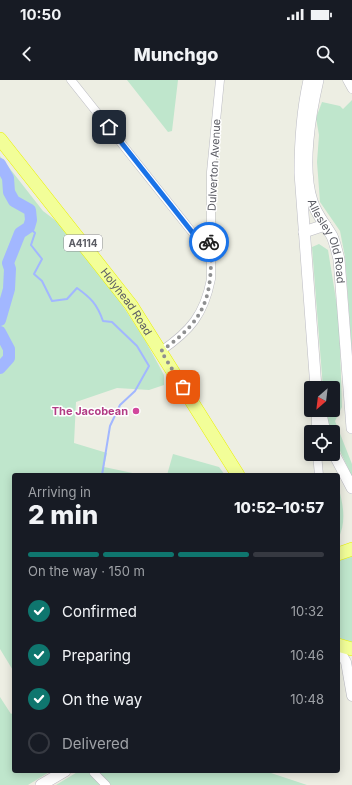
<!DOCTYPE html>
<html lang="en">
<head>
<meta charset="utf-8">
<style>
	:root { --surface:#171b24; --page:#242831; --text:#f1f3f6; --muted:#9ea1a6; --line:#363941; --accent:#0f766e }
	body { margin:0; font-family:Inter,sans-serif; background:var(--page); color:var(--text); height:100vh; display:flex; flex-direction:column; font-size:15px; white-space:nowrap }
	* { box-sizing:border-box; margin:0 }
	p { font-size:13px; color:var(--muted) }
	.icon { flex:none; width:22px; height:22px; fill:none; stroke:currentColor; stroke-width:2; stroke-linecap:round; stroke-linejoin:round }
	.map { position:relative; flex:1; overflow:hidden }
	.details { position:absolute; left:12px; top:393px; width:328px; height:300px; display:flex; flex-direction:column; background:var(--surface); border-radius:4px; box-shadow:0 2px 10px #0003 }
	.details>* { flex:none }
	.needle { width:26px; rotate:208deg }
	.controls { position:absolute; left:304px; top:301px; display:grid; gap:8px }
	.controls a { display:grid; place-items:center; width:36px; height:36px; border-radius:4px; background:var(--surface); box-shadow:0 2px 10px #0003; font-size:20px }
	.pin { position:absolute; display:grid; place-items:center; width:34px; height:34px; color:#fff; margin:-17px; border-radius:8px; box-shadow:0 2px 6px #0006 }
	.courier { position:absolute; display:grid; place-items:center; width:40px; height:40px; margin:-20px; border:3px solid #1a73e8; border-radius:50%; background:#fff; color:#222; box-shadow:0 1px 5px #0007 }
	.summary em { font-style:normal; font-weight:800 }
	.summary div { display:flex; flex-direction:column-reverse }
	.summary { display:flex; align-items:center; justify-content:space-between; height:68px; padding:0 16px }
	h1 { font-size:26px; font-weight:800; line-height:30px }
	.bar { display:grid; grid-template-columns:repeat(4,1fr); gap:6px 4px; align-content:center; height:48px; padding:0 16px }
	.bar i { height:5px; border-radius:3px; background:var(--line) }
	.bar .active { background:var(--accent) }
	.bar p { grid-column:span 4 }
	ol { padding:0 16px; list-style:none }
	li { display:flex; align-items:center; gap:12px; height:44px }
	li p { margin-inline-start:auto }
	li .icon { padding:4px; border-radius:50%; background:var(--accent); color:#fff; stroke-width:4 }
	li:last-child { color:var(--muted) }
	li i { width:22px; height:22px; border:2px solid var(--line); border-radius:50% }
	.status { display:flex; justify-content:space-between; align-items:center; height:28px; padding:0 20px; background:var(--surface); direction:ltr }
	.status svg { height:11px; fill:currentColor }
	header { display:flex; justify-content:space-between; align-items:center; height:52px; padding:0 16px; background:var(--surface); font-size:18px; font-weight:800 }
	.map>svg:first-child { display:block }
	.green { fill:#bfe6cc }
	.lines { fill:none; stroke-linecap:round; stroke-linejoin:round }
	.stream { stroke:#a2b7ff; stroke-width:2 }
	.river { stroke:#a2b7ff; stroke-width:12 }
	.minor-casing { stroke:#bbbbc2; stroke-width:9 }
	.tertiary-casing { stroke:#bbbbc2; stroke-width:11 }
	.secondary-casing { stroke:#bcbcc4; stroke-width:12 }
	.trunk-casing { stroke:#eaf100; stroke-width:14 }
	.minor { stroke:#fff; stroke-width:8 }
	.tertiary { stroke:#fff; stroke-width:10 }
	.secondary { stroke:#fff; stroke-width:11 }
	.trunk { stroke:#f2fe98; stroke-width:13 }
	.done { stroke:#8e8f90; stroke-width:4; stroke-dasharray:0 7.2 }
	.route { stroke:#1a73e8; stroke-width:5 }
	.hotel-dot { fill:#d1479c; stroke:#fff; stroke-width:1.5 }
	.labels { text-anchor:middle; stroke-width:3; stroke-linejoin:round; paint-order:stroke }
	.shield { fill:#fff; stroke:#8c8d92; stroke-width:1 }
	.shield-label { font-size:10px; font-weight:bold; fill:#5b5c64 }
	.street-label { font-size:11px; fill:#5b5c64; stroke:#fff }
	.hotel-label { font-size:11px; font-weight:bold; fill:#b23c85; stroke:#fff; text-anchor:end }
</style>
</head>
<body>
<div class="status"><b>10:50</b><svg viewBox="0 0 49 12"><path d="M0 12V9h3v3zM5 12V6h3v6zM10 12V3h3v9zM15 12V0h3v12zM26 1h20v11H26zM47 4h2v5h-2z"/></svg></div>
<header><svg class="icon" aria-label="back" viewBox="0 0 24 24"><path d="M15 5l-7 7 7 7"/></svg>Munchgo<svg class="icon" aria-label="search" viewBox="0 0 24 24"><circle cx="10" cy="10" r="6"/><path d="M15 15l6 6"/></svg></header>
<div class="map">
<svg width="352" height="705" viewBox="0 0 352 705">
	<rect width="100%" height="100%" fill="#edeee3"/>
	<path class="green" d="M127,0H178L172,51L168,52Z
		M352,20V272L345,177L340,151L320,122L317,82L319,55L316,38L322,22L340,26L343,29Z
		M0,76L43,131L63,146L108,203L145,260L164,295V305L149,310L117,308L76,322L74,363L107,373L104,387L142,395H14V592L0,569Z
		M319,164L328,170L339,238L342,327L335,341L352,384V397L326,340L325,330H333V308H323L312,167Z
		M173,374L219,387L225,395H167Z
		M338,406C343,423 347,442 338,459Z
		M352,474V566L338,562V478Z
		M0,617L11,634L14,632V691H51L28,705H0Z
		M79,691H272L271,693L307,705H56Z"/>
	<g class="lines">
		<path class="stream" d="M29,147L35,153L31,165L42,179L34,194L42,201L52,221L67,219L77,208C91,218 97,224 103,241L112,242L137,266L149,286L135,311L120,325L110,346L102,395"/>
		<path class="river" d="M0,84L8,98L9,112L14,121L30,130L31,140L29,147L20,153L8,183L10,189L9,209L0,240
			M0,252L9,269V278L0,288"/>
		<defs>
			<path id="minor" d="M71,0L196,157L211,163
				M347,0L352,9
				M161,271C190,251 204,235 211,199V92L220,0
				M316,352V330
				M317,374L319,395
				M94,693L106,705"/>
			<path id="tertiary" d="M338,568L346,582L352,616"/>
			<g id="secondary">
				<path d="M309,0C302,31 300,61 300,93L316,308"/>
				<path id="s1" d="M318,0C310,34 301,88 312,121C316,134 325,144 332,156C335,163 337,172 339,179L352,348"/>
				<path d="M304,152L325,145"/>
				<path d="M320,330L325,352"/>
				<path d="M333,372L352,408"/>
				<path d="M41,705L65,691"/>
			</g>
			<g id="trunk">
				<path id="s2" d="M0,59L131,225L238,395"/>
				<path d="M338,474L352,469"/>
				<path d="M338,565L352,569"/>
			</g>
		</defs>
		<use href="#minor" class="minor-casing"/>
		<use href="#tertiary" class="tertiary-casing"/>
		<use href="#secondary" class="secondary-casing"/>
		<use href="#trunk" class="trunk-casing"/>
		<use href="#minor" class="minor"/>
		<use href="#tertiary" class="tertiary"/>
		<use href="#secondary" class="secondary"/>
		<use href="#trunk" class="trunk"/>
	</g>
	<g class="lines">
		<path class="done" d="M183,307L161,271C207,239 212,217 211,163L209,162"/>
		<path class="route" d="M109,47L196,157L209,162"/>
	</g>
	<circle class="hotel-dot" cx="136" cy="331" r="4"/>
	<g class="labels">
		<rect class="shield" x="64" y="155" width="38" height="16" rx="3"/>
		<g class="shield-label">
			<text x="83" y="167">A4114</text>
		</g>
		<g class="street-label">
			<text transform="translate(214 85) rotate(-87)" y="4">Dulverton Avenue</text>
			<text dy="4" stroke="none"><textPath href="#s1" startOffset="166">Allesley Old Road</textPath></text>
			<text dy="4" stroke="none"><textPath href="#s2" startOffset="206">Holyhead Road</textPath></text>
		</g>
		<g class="hotel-label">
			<text x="128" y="335">The Jacobean</text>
		</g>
	</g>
</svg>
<div class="controls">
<a><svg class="needle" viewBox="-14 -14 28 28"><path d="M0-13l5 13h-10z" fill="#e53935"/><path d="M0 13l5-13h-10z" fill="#9ea1a6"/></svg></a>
<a><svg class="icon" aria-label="locate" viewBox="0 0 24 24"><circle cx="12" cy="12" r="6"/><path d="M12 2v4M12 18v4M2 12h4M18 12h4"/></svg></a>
</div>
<div class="pin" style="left:183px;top:307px;background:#ea580c"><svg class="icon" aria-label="bag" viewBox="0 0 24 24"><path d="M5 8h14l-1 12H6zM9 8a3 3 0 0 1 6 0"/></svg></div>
<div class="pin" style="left:109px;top:47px;background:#1f2937"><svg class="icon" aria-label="home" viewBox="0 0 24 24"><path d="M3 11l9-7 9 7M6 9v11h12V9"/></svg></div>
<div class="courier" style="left:209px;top:162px"><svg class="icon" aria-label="bike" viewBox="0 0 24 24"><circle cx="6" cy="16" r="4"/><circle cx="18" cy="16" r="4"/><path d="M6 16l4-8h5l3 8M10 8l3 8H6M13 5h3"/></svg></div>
<section class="details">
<div class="summary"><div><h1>2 min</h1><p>Arriving in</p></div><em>10:52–10:57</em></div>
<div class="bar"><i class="active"></i><i class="active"></i><i class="active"></i><i></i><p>On the way · 150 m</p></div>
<ol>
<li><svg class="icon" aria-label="check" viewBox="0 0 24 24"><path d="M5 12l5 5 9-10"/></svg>Confirmed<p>10:32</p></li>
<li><svg class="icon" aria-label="check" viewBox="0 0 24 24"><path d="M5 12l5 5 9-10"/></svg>Preparing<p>10:46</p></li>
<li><svg class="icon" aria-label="check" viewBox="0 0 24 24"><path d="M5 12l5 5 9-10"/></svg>On the way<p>10:48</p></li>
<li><i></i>Delivered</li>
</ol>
</section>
</div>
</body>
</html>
